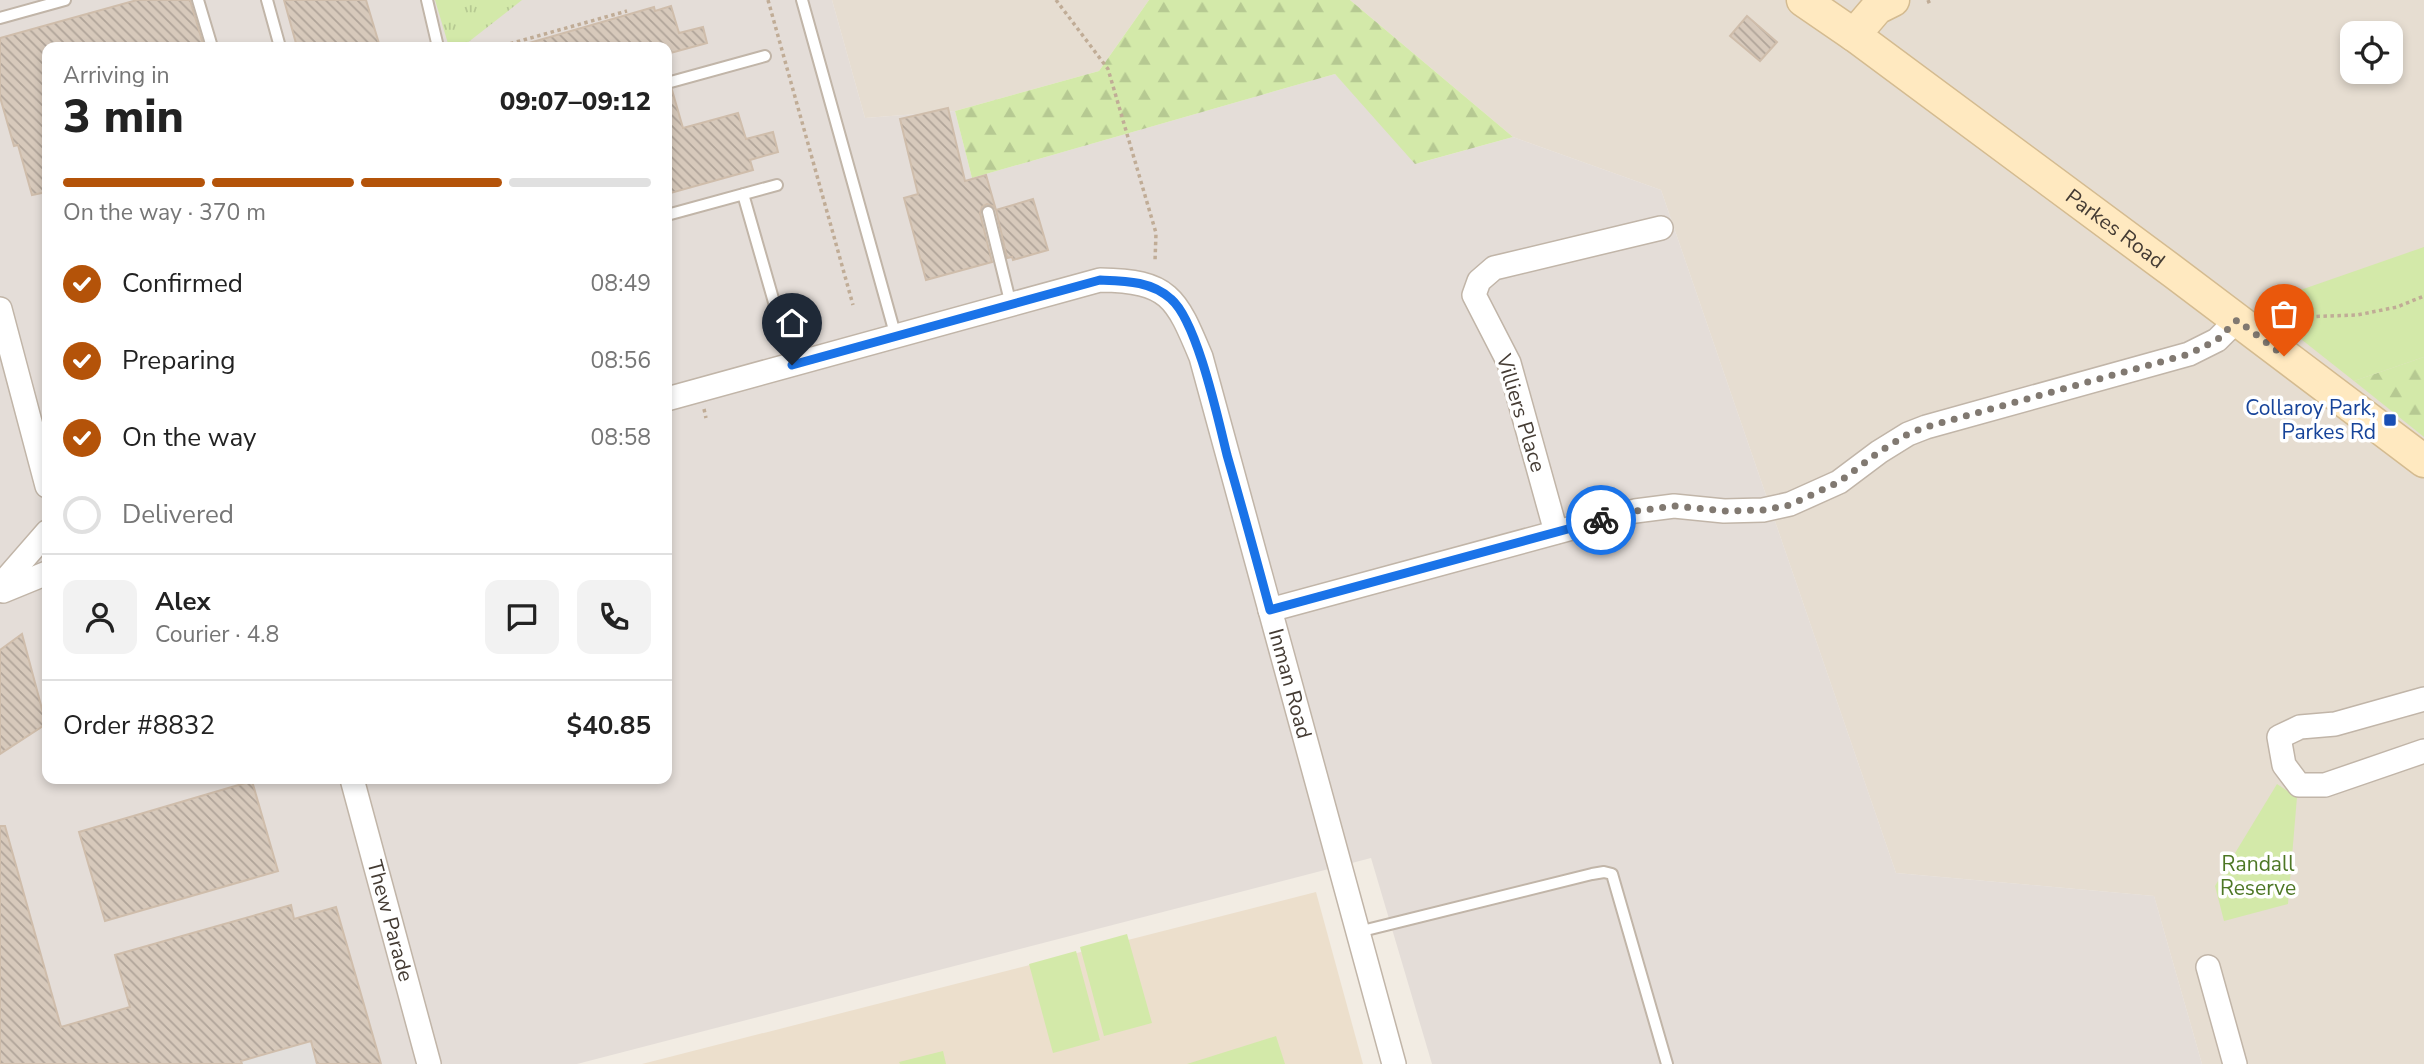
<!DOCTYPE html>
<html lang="en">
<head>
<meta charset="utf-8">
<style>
	:root { --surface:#fff; --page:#f2f2f2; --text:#222; --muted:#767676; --line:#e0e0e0; --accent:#b45309 }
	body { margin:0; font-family:"Nunito Sans",sans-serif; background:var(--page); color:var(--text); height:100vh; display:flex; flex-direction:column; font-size:26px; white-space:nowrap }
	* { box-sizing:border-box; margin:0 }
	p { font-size:23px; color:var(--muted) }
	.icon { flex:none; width:38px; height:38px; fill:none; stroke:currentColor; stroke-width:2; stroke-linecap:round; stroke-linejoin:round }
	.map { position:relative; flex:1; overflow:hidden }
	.sheet { position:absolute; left:42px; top:42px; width:630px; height:742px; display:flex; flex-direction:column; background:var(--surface); border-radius:14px; box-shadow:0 4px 10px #0003 }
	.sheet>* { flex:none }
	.fabs { position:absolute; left:2340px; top:21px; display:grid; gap:14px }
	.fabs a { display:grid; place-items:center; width:63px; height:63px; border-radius:14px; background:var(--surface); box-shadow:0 4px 10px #0003; font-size:35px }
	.pin { position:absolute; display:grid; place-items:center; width:60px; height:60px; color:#fff; margin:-72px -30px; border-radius:50% 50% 50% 0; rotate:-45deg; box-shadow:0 0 7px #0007 }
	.pin .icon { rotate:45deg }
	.courier { position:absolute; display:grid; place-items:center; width:70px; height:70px; margin:-35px; border:5px solid #1a73e8; border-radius:50%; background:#fff; color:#222; box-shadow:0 2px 9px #0007 }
	.headline em { font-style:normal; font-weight:800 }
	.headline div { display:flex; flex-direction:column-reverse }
	.headline { display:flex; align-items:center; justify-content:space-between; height:119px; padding:0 21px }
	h1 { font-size:46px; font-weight:800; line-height:52px }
	.bar { display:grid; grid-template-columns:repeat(4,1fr); gap:10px 7px; align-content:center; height:84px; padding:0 21px }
	.bar i { height:9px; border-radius:5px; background:var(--line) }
	.bar .current { background:var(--accent) }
	.bar p { grid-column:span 4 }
	.line { display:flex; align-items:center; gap:18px; padding:0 21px; border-top:2px solid var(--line) }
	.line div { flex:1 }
	.round { display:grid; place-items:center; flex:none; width:74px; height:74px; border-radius:14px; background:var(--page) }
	ol { padding:0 21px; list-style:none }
	li { display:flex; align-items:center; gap:21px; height:77px }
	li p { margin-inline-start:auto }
	li .icon { padding:7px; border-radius:50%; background:var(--accent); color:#fff; stroke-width:4 }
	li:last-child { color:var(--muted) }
	li i { width:38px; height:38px; border:4px solid var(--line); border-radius:50% }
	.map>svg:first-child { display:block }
	.residential { fill:#e6ddd1; fill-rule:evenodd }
	.industrial { fill:#e4ddd8; fill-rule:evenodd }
	.education { fill:#ecdfcc }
	.grass { fill:url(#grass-tufts) }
	.forest { fill:url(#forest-firs) }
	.park { fill:#d3e9a9 }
	.parking { fill:#e2dfdc }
	.building { fill:url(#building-back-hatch); stroke:#cfbdab; stroke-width:2 }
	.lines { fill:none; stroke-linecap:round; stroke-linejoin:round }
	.lane-casing { stroke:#c1b5a8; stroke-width:14 }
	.street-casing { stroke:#c1b5a8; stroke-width:26 }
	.secondary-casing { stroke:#d4bb90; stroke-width:35 }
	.path { stroke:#c0ac96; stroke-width:3.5; stroke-dasharray:3.5 3.5; stroke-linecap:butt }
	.lane { stroke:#fff; stroke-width:10 }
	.street { stroke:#fff; stroke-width:23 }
	.secondary { stroke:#ffe9c0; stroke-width:32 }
	.done { stroke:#817971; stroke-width:7; stroke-dasharray:0 12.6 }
	.route { stroke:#1a73e8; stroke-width:9 }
	.transit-dot { fill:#1a4fb4; stroke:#fff; stroke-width:2.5 }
	.labels { text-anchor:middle; stroke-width:7; stroke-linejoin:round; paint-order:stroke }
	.street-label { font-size:21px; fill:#443b33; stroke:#fff }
	.transit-label { font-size:21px; fill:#164399; stroke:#fff; text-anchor:end }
	.park-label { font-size:21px; fill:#4d7725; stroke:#fff }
</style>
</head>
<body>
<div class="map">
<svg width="2424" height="1064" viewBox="0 0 2424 1064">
	<defs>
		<pattern id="grass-tufts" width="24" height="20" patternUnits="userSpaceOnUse" patternTransform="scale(1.75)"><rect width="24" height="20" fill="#d3e9a9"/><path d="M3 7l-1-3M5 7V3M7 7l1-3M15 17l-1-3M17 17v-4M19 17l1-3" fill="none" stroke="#b6c992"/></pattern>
		<pattern id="forest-firs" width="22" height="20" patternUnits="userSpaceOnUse" patternTransform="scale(1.75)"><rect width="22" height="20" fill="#d3e9a9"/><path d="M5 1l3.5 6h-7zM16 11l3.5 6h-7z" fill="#b6c992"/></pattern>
		<pattern id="building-back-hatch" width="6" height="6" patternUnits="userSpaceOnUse" patternTransform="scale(1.75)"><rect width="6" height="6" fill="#d7c9bb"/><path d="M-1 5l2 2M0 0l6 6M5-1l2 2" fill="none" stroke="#b0a499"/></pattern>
	</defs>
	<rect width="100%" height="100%" fill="#f2ece3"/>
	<path class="residential" d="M832,0H1149L1099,71L955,111L865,118Z
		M1350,0H2424V1064H2202L2154,896L1896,873L1661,190L1513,137ZM2352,33H2390V72H2352Z"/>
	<path class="industrial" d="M0,0H832L865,118L955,111L972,178L1335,74L1419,163L1513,137L1661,190L1896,873L2154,896L2202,1064H1432L1371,858L577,1064H0ZM47,47H667V779H47Z"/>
	<path class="education" d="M1316,892L1363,1064H642Z"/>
	<path class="grass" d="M435,0H522L462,47H449Z"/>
	<path class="forest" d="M1149,0H1350L1513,137L1415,164L1335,74L972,178L955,111L1099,71Z
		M2424,357V437L2354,381Z"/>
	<path class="park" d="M2424,247V357L2354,381L2268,313L2289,294Z
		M2277,784L2297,797L2288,904L2224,921L2215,886Z
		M1127,934L1152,1023L1104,1036L1080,947Z
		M1076,951L1100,1040L1053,1053L1029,964Z
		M1276,1036L1285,1064H1187Z
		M943,1051L946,1064H900L899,1062Z"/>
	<path class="parking" d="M311,1041L317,1064H242L241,1061Z"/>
	<path class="building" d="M137,0H190L204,47H47V192L32,195L18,145L14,146L0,97V38Z
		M284,0H366L380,47H297Z
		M671,6L679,33L703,27L707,43L667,54V47H529V43L654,7L655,11Z
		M1747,16L1777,42L1760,61L1730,36Z
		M672,90L683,128L738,113L746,139L773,132L778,152L750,160L753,170L667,194V91Z
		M948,108L965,181L986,175L996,210L1033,199L1048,250L1013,260L1012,257L1007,258L996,210L993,206L987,204L982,207L980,213L992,262L926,280L904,198L918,194L900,119Z
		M22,634L46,724L0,754V650Z
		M252,781L278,871L105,921L79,832Z
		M0,826H5L61,1027L130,1007L115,955L291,905L294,919L336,907L381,1064H317L311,1041L241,1061L242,1064H0Z"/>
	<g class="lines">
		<defs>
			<path id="lane" d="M198,0L212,47
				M267,0L280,47
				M427,0L438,47
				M802,0L896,337
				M0,18L65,0
				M667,83L765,56
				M743,194L792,365
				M988,212L1011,305
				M667,215L777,185
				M1358,932L1592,874L1604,872L1612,874L1667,1064"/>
			<g id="street">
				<path d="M0,309L47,486"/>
				<path id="s1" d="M667,399L1100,280C1169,281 1176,297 1201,357L1394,1064"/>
				<path d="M1556,532L1509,363L1474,295L1479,281L1494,268L1661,228"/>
				<path d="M0,586L47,532"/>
				<path d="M3,591L47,573"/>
				<path d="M1270,610L1635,511L1674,506L1724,511L1763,510L1790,504L1839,482L1879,452L1908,434L1926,427L2189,354L2217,340L2237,320"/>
				<path d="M2424,699L2335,724L2300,727L2279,737L2284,765L2299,785H2325L2424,751"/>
				<path id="s2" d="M352,779L429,1064"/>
				<path d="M2208,967L2235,1064"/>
			</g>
			<g id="secondary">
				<path id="s3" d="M1803,0L1854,35L2175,273L2424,461"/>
				<path d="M1854,35L1877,8L1893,0"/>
			</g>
		</defs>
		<use href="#lane" class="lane-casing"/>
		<use href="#street" class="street-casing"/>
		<use href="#secondary" class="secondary-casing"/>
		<path class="path" d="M768,0L853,305
			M1056,0L1108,69L1156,233L1155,261
			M1928,0L1930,5
			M504,47L509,44L627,11
			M2283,325L2303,317L2357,315L2397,307L2424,296
			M704,409L706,418"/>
		<use href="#lane" class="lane"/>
		<use href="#street" class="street"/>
		<use href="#secondary" class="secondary"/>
	</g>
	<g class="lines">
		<path class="done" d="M1601,520L1636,511L1674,506L1724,511L1763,510L1790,505L1839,482L1879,452L1908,434L1926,427L2189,354L2217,340L2237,320L2284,356"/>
		<path class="route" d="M792,365L1100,280C1126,281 1151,281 1171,299C1197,321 1218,419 1227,455C1242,507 1256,558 1270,610L1601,520"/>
	</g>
	<rect class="transit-dot" x="2383" y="413" width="14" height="14" rx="3.5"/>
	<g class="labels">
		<g class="street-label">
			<text dy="7" stroke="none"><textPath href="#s3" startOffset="387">Parkes Road</textPath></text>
			<text transform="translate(1521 413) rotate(73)" y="7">Villiers Place</text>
			<text dy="7" stroke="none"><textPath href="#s1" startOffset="928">Inman Road</textPath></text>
			<text dy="7" stroke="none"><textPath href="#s2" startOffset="147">Thew Parade</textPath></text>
		</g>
		<g class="transit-label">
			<text x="2376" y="415">Collaroy Park,<tspan x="2376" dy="24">Parkes Rd</tspan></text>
		</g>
		<g class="park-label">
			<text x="2258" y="871">Randall<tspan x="2258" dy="24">Reserve</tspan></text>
		</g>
	</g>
</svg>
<div class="fabs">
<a><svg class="icon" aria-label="locate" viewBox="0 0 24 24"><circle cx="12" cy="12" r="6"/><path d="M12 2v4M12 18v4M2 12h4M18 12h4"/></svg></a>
</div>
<div class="pin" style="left:2284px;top:356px;background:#ea580c"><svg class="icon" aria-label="bag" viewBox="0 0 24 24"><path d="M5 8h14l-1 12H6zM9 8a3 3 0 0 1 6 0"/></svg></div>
<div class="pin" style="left:792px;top:365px;background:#1f2937"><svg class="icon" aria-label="home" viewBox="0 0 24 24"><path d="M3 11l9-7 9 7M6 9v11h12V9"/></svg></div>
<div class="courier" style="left:1601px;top:520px"><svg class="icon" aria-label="bike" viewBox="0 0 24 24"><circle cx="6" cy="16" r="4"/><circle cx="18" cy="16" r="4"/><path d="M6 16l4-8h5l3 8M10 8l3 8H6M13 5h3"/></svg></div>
<section class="sheet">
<div class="headline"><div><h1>3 min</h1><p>Arriving in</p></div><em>09:07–09:12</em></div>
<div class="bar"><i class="current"></i><i class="current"></i><i class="current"></i><i></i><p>On the way · 370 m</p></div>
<ol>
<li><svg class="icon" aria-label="check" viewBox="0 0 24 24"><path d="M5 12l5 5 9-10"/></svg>Confirmed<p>08:49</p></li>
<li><svg class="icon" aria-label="check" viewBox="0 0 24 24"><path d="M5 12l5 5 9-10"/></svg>Preparing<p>08:56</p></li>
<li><svg class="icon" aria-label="check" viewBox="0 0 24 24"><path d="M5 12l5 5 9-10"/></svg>On the way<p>08:58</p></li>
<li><i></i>Delivered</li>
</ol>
<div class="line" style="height:126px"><a class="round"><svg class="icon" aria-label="person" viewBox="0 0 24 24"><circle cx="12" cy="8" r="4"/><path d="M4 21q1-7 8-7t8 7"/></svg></a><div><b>Alex</b><p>Courier · 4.8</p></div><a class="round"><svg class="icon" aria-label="chat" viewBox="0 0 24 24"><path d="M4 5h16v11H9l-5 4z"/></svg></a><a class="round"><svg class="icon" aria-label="phone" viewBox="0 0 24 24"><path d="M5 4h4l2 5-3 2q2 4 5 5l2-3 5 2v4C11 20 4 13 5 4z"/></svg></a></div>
<div class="line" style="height:91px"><div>Order #8832</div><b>$40.85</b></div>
</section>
</div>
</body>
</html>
